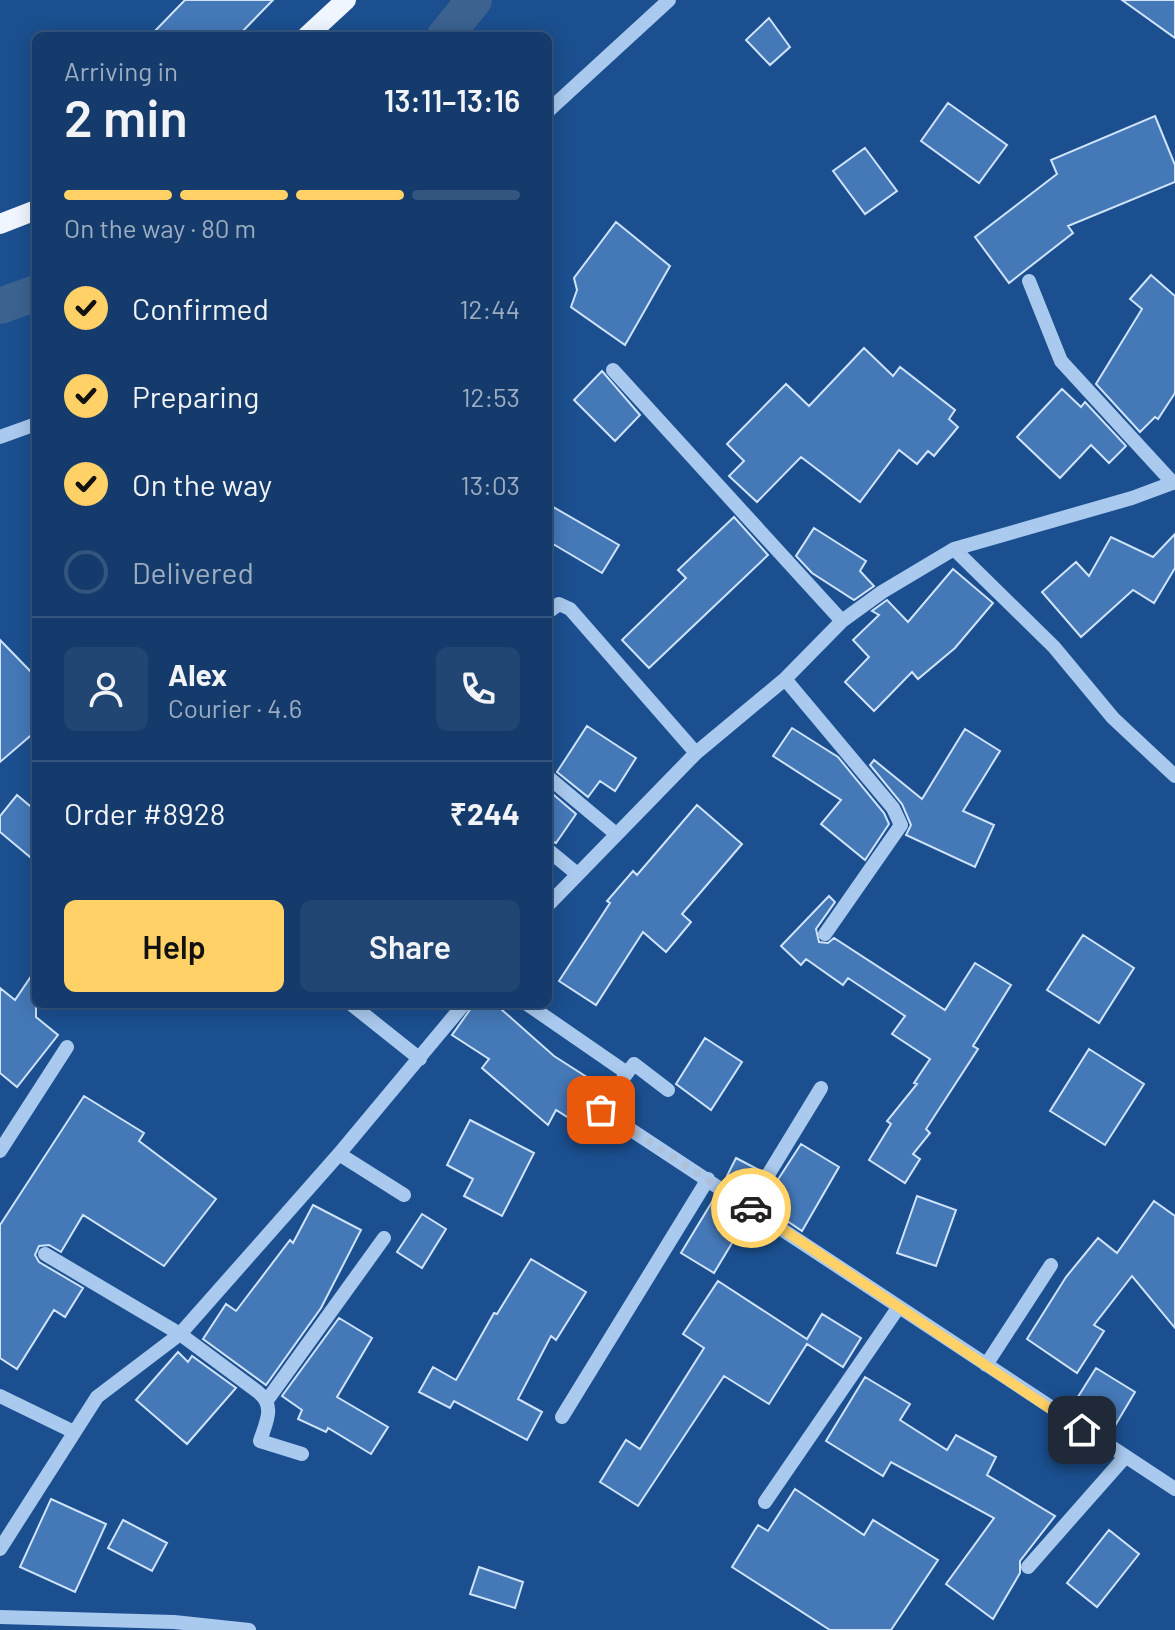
<!DOCTYPE html>
<html lang="en">
<head>
<meta charset="utf-8">
<style>
	:root { --surface:#143b6b; --page:#214673; --text:#f1f3f6; --muted:#9dadc1; --line:#33557e; --accent:#ffd166 }
	body { margin:0; font-family:Barlow,sans-serif; background:var(--page); color:var(--text); height:100vh; display:flex; flex-direction:column; font-size:30px; white-space:nowrap }
	* { box-sizing:border-box; margin:0 }
	p { font-size:26px; color:var(--muted) }
	.icon { flex:none; width:44px; height:44px; fill:none; stroke:currentColor; stroke-width:2; stroke-linecap:round; stroke-linejoin:round }
	.map { position:relative; flex:1; overflow:hidden }
	.panel { position:absolute; left:32px; top:32px; width:520px; height:976px; display:flex; flex-direction:column; background:var(--surface); border-radius:12px; box-shadow:0 4px 20px #0003,0 0 0 2px var(--line) }
	.panel>* { flex:none }
	.pin { position:absolute; display:grid; place-items:center; width:68px; height:68px; color:#fff; margin:-34px; border-radius:16px; box-shadow:0 4px 12px #0006 }
	.courier { position:absolute; display:grid; place-items:center; width:80px; height:80px; margin:-40px; border:6px solid #ffd166; border-radius:50%; background:#fff; color:#222; box-shadow:0 2px 10px #0007 }
	.head em { font-style:normal; font-weight:600 }
	.head div { display:flex; flex-direction:column-reverse }
	.head { display:flex; align-items:center; justify-content:space-between; height:136px; padding:0 32px }
	h1 { font-size:52px; font-weight:600; line-height:60px }
	.bar { display:grid; grid-template-columns:repeat(4,1fr); gap:12px 8px; align-content:center; height:96px; padding:0 32px }
	.bar i { height:10px; border-radius:6px; background:var(--line) }
	.bar .on { background:var(--accent) }
	.bar p { grid-column:span 4 }
	.line { display:flex; align-items:center; gap:20px; padding:0 32px; border-top:2px solid var(--line) }
	.line div { flex:1 }
	.round { display:grid; place-items:center; flex:none; width:84px; height:84px; border-radius:12px; background:var(--page) }
	ol { padding:0 32px; list-style:none }
	li { display:flex; align-items:center; gap:24px; height:88px }
	li p { margin-inline-start:auto }
	li .icon { padding:8px; border-radius:50%; background:var(--accent); color:#111; stroke-width:4 }
	li:last-child { color:var(--muted) }
	li i { width:44px; height:44px; border:4px solid var(--line); border-radius:50% }
	.cta { display:flex; gap:16px; margin-top:auto; padding:16px 32px }
	.cta a { flex:1; height:92px; border-radius:12px; background:var(--accent); color:#111; font-size:32px; font-weight:600; line-height:92px; text-align:center }
	.cta a+a { background:var(--page); color:var(--text) }
	.map>svg:first-child { display:block }
	.lines { fill:none; stroke-linecap:round; stroke-linejoin:round }
	.canal { stroke:#3c6290; stroke-width:36 }
	.building { fill:#4478b7; stroke:#cfe3fa; stroke-width:2 }
	.minor { stroke:#a9c9ee; stroke-width:14 }
	.major { stroke:#f0f6ff; stroke-width:20 }
	.done { stroke:#afc1d8; stroke-width:8; stroke-dasharray:0 14.4 }
	.route { stroke:#ffd166; stroke-width:10 }
</style>
</head>
<body>
<div class="map">
<svg width="1175" height="1630" viewBox="0 0 1175 1630">
	<rect width="100%" height="100%" fill="#1b4f8f"/>
	<g class="lines">
		<path class="canal" d="M445,36L474,0
			M0,306L36,293"/>
	</g>
	<path class="building" d="M185,0H273L238,36H150Z
		M1122,0H1175V38Z
		M769,18L790,47L770,65L746,40Z
		M948,103L1007,145L979,183L921,141Z
		M1155,116L1175,165V182L1068,226L1073,233L1009,283L975,237L1057,174L1051,160Z
		M865,148L897,191L865,214L833,171Z
		M616,222L670,266L625,345L571,307L577,290L574,278Z
		M1151,275L1175,296V393L1158,419L1155,417L1140,432L1096,384L1142,309L1130,299Z
		M864,348L893,376L900,367L955,410L949,419L958,427L934,456L928,451L917,464L899,450L860,502L801,457L757,502L729,476L744,461L727,444L786,384L809,406Z
		M602,371L640,415L615,441L574,400Z
		M1062,389L1081,407L1085,402L1126,446L1109,463L1091,445L1060,478L1017,437Z
		M548,504L619,545L602,573L548,541Z
		M734,517L768,555L649,668L622,640L686,578L678,570Z
		M814,528L866,561L860,571L874,586L854,600L812,573L796,556Z
		M1175,534V568L1154,603L1133,590L1081,637L1042,592L1076,562L1089,576L1111,537L1153,557Z
		M953,569L993,603L955,648L918,679L912,672L874,711L845,682L869,657L853,640L879,615L872,611L887,600L908,622Z
		M0,640L36,677V731L0,762Z
		M587,726L636,758L615,791L600,781L588,797L557,772Z
		M792,728L838,757L884,813L889,824L865,860L821,824L841,800L773,756Z
		M965,729L1000,751L963,811L994,825L975,867L906,835L911,825L902,804L870,765L874,760L922,799Z
		M548,790L576,814L556,843L548,840Z
		M17,795L36,811V862L0,832V816Z
		M697,805L742,844L682,914L691,922L666,952L643,932L596,1005L559,981L610,903L607,901L633,871L637,875Z
		M829,896L835,902L816,929L819,942L828,943L834,938L945,1010L975,963L1011,985L973,1046L978,1049L926,1129L930,1133L913,1154L920,1159L905,1183L869,1160L891,1124L887,1121L917,1084L914,1083L930,1059L892,1034L905,1016L848,978L843,985L806,959L801,965L781,946Z
		M1083,935L1134,968L1099,1023L1047,990Z
		M36,969V1017L58,1035L17,1087L0,1073V988L15,1000Z
		M474,1004H493L501,1009L554,1056L604,1088L583,1127L556,1110L548,1125L482,1068L489,1059L452,1035Z
		M705,1038L742,1062L711,1110L676,1084Z
		M1089,1049L1144,1084L1105,1145L1050,1111Z
		M84,1096L144,1133L139,1141L216,1199L164,1266L83,1215L61,1252L49,1245L39,1246L35,1255L39,1262L83,1288L65,1317L54,1310L17,1369L0,1358V1225Z
		M470,1120L534,1153L502,1216L464,1196L473,1179L447,1165Z
		M801,1144L839,1167L802,1231L762,1204Z
		M736,1158L759,1170L745,1193L725,1180Z
		M917,1196L956,1210L936,1266L897,1253Z
		M715,1197L747,1218L714,1273L681,1253Z
		M1154,1201L1175,1216V1328L1132,1276L1094,1325L1104,1331L1077,1373L1027,1339L1066,1277L1098,1238L1117,1253Z
		M313,1205L361,1230L321,1308L266,1385L203,1339L226,1304L236,1311L290,1240L293,1243Z
		M422,1214L446,1229L422,1268L397,1252Z
		M531,1259L586,1292L556,1340L551,1336L518,1399L542,1412L527,1440L454,1401L450,1408L419,1392L433,1367L456,1380L494,1313L497,1314Z
		M718,1281L807,1339L822,1314L861,1338L843,1367L807,1344L769,1404L724,1376L638,1506L600,1482L626,1440L640,1449L704,1348L683,1334Z
		M339,1318L372,1338L337,1397L388,1427L371,1454L328,1428L326,1432L298,1419L302,1410L282,1396Z
		M178,1352L188,1362L192,1356L236,1388L187,1444L136,1400Z
		M1096,1368L1135,1392L1110,1434L1071,1408Z
		M865,1377L910,1404L900,1420L947,1450L956,1435L996,1457L987,1475L1055,1516L1020,1561V1573L993,1619L946,1584L994,1518L891,1462L883,1476L826,1441Z
		M795,1489L864,1535L873,1520L938,1560L891,1630H830L732,1567L758,1525L768,1531Z
		M51,1499L106,1524L75,1592L20,1567Z
		M123,1520L167,1543L152,1571L108,1548Z
		M1109,1530L1139,1554L1097,1607L1067,1583Z
		M479,1567L523,1582L515,1608L470,1594Z"/>
	<g class="lines">
		<path class="minor" d="M548,111L669,0
			M1029,281L1061,361L1173,483
			M613,370L842,621
			M0,437L36,424
			M954,549L1054,647L1113,718L1175,776
			M548,612L559,604L570,609L696,753
			M785,679L893,808L901,825L825,934
			M548,777L616,834
			M548,850L576,873
			M548,905L696,753L785,679L842,621L882,592L954,549L1132,498L1175,482
			M351,1004L420,1059
			M527,1004L627,1073L601,1110L1175,1489
			M627,1073L634,1064L668,1090
			M0,1151L67,1047
			M339,1154L404,1195
			M749,1206L821,1088
			M45,1254L180,1334L258,1392C276,1406 266,1422 260,1441L302,1454
			M986,1365L1051,1265
			M0,1396L74,1432
			M268,1399L384,1238
			M562,1417L708,1179
			M765,1502L898,1308
			M0,1549L97,1397L180,1334L339,1154L464,1004
			M1028,1567L1125,1457
			M0,1617L174,1622L249,1630"/>
		<path class="major" d="M307,36L346,0
			M0,224L36,210"/>
	</g>
	<g class="lines">
		<path class="done" d="M601,1110L751,1208"/>
		<path class="route" d="M751,1208L1082,1430"/>
	</g>
</svg>
<div class="pin" style="left:601px;top:1110px;background:#ea580c"><svg class="icon" aria-label="bag" viewBox="0 0 24 24"><path d="M5 8h14l-1 12H6zM9 8a3 3 0 0 1 6 0"/></svg></div>
<div class="pin" style="left:1082px;top:1430px;background:#1f2937"><svg class="icon" aria-label="home" viewBox="0 0 24 24"><path d="M3 11l9-7 9 7M6 9v11h12V9"/></svg></div>
<div class="courier" style="left:751px;top:1208px"><svg class="icon" aria-label="car" viewBox="0 0 24 24"><path d="M5 17H2v-5l4-1 3-4h7l3 4 3 1v5h-3M9 17h6M6 11h13"/><circle cx="7" cy="17" r="2"/><circle cx="17" cy="17" r="2"/></svg></div>
<section class="panel">
<div class="head"><div><h1>2 min</h1><p>Arriving in</p></div><em>13:11–13:16</em></div>
<div class="bar"><i class="on"></i><i class="on"></i><i class="on"></i><i></i><p>On the way · 80 m</p></div>
<ol>
<li><svg class="icon" aria-label="check" viewBox="0 0 24 24"><path d="M5 12l5 5 9-10"/></svg>Confirmed<p>12:44</p></li>
<li><svg class="icon" aria-label="check" viewBox="0 0 24 24"><path d="M5 12l5 5 9-10"/></svg>Preparing<p>12:53</p></li>
<li><svg class="icon" aria-label="check" viewBox="0 0 24 24"><path d="M5 12l5 5 9-10"/></svg>On the way<p>13:03</p></li>
<li><i></i>Delivered</li>
</ol>
<div class="line" style="height:144px"><a class="round"><svg class="icon" aria-label="person" viewBox="0 0 24 24"><circle cx="12" cy="8" r="4"/><path d="M4 21q1-7 8-7t8 7"/></svg></a><div><b>Alex</b><p>Courier · 4.6</p></div><a class="round"><svg class="icon" aria-label="phone" viewBox="0 0 24 24"><path d="M5 4h4l2 5-3 2q2 4 5 5l2-3 5 2v4C11 20 4 13 5 4z"/></svg></a></div>
<div class="line" style="height:104px"><div>Order #8928</div><b>₹244</b></div>
<div class="cta"><a>Help</a><a>Share</a></div>
</section>
</div>
</body>
</html>
